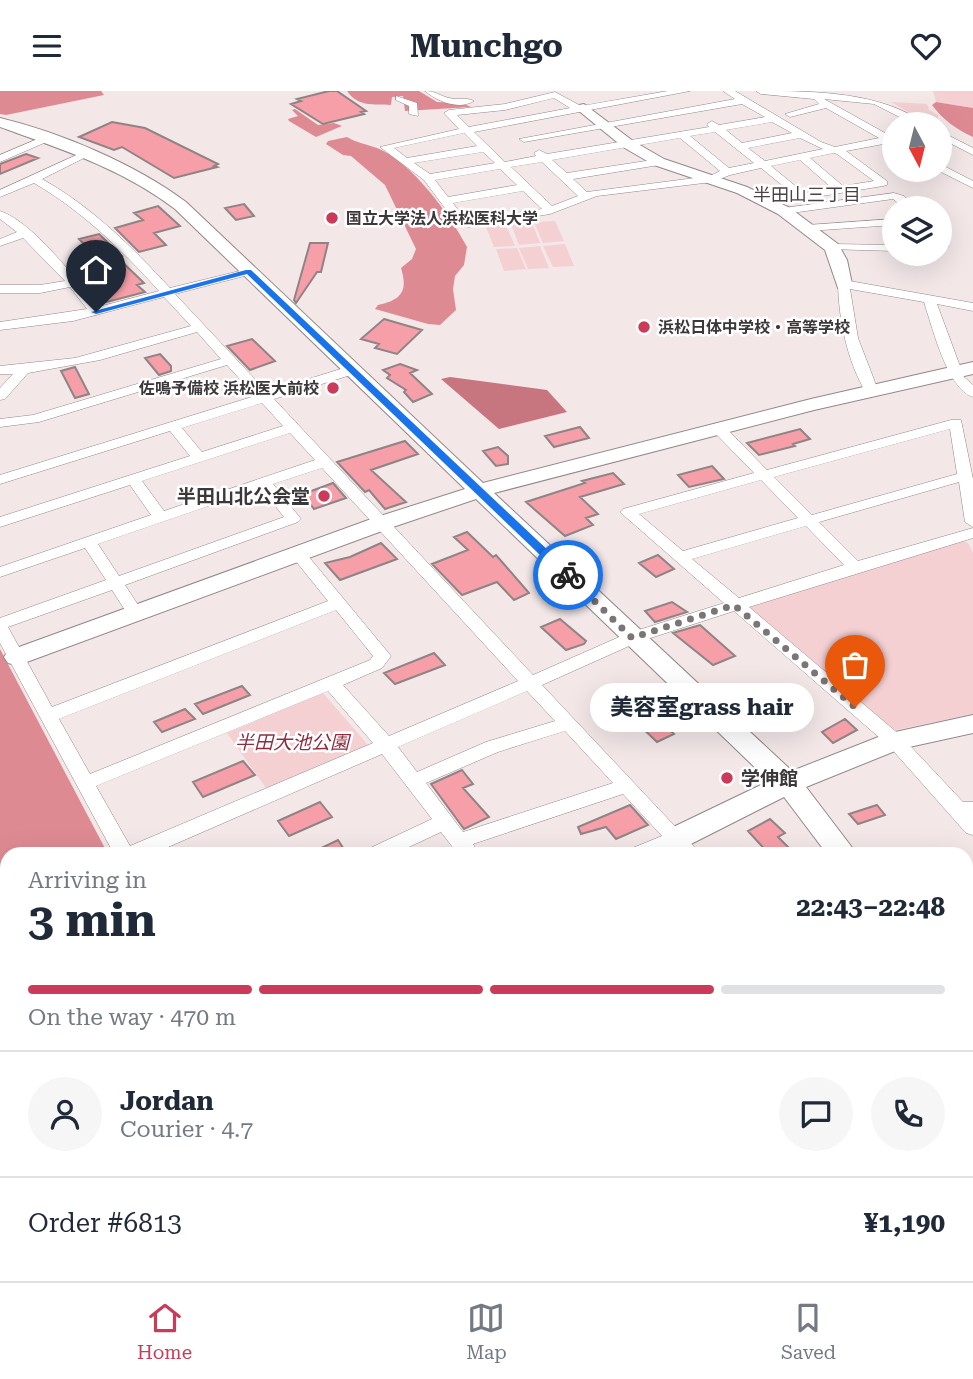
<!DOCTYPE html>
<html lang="en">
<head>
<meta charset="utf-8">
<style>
	:root { --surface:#fff; --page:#f6f6f7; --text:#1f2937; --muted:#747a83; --line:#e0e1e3; --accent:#cb3b59 }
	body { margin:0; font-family:"Roboto Serif","Noto Sans JP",serif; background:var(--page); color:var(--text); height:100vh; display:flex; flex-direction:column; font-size:26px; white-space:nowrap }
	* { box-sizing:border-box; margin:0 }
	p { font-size:23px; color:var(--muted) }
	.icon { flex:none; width:38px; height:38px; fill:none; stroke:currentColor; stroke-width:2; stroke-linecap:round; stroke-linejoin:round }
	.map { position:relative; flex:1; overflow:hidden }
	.details { position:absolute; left:0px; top:756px; width:973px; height:434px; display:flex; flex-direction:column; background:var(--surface); border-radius:21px 21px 0 0; box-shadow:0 7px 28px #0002 }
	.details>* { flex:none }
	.needle { width:46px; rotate:173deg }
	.fabs { position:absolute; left:882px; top:21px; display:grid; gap:14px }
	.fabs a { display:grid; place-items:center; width:70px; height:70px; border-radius:50%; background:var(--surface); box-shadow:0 7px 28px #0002; font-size:35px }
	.pin { position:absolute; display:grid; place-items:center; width:60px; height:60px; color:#fff; margin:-72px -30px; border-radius:50% 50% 50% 0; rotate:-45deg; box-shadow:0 0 7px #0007 }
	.pin .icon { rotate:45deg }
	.courier { position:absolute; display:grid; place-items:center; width:70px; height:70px; margin:-35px; border:5px solid #1a73e8; border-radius:50%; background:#fff; color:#222; box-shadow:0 2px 9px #0007 }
	.bubble { position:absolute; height:49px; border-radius:24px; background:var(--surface); box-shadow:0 7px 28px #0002; font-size:23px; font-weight:700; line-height:49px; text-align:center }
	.summary em { font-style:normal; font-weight:700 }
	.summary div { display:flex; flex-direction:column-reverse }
	.summary { display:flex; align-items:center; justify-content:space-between; height:119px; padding:0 28px }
	h1 { font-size:46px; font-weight:700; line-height:52px }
	.bar { display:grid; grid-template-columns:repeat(4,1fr); gap:10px 7px; align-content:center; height:84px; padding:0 28px }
	.bar i { height:9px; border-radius:5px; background:var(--line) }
	.bar .on { background:var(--accent) }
	.bar p { grid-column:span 4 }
	.line { display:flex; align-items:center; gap:18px; padding:0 28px; border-top:2px solid var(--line) }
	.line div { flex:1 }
	.round { display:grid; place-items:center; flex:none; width:74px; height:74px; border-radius:37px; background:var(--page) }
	header { display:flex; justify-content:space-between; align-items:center; height:91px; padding:0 28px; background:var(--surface); font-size:32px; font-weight:700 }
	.menu { display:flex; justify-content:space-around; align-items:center; height:98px; border-top:2px solid var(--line); background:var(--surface); font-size:19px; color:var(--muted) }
	.menu a { display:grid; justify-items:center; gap:4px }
	.menu .on { color:var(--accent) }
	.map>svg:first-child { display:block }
	.green { fill:#f4d0d3 }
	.forest { fill:#de8a93 }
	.water { fill:#c7757e }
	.building { fill:#f69fa8; stroke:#8f8485; stroke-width:2 }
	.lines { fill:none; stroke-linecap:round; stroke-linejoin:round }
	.street-casing { stroke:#938889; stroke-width:1 }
	.secondary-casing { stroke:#938889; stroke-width:2 }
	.primary-casing { stroke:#938889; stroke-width:2 }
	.street { fill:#fff; fill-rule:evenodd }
	.secondary { fill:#fff; fill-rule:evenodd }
	.primary { fill:#fff; fill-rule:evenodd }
	.route { fill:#1a73e8 }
	.done { stroke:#7c7576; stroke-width:7; stroke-dasharray:0 12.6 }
	.poi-dot { fill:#cb3b59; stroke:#fff; stroke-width:2.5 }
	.labels { text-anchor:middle; stroke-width:5; stroke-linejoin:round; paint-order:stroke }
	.far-poi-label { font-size:16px; font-weight:bold; fill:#3c3738; stroke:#fff; text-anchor:start }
	.far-neighbourhood-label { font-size:18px; fill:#4c4243; stroke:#fff }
	.poi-label { font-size:19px; font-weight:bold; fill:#3c3738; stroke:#fff; text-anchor:end }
	.park-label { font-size:19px; font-style:italic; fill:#902c40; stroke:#fff }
</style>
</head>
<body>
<header><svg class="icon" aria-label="menu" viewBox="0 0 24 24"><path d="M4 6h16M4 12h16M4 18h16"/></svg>Munchgo<svg class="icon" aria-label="heart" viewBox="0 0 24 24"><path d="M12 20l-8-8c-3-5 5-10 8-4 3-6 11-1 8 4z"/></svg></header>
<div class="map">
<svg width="973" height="1190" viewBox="0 0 973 1190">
	<rect width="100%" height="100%" fill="#f3e7e8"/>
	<path class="green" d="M933,0H973V17L936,11Z
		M891,11L927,13L929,19L938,24V33H930Z
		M555,130L564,150L543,152L534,131Z
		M532,132L540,152L519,154L511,133Z
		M506,134L515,155L494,156L486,136Z
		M565,153L574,175L553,176L543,155Z
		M540,155L549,177L528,178L519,157Z
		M517,157L526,178L504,180L496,158Z
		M963,450L969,453L973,462V623L896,639L883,636L747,515Z
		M323,602L368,654L266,697L227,642Z"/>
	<path class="forest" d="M0,0H101L104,4L6,24L0,23Z
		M347,0H419L437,11L462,12L471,16L405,20L403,5L392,6L391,14C373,13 358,16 347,0Z
		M936,11L973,17V46C956,38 943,29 932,14Z
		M295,18L318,34L334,32L342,35L316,46L289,30L288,28L298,25L292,19Z
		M347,46C357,52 366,53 377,57C411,70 451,125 467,156L464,174L455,185L453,198L456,219L440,234L428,233L375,218L378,214C402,209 408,200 401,177L412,168L416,158L385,94L351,65L343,64L326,53L328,50Z
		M0,558L108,763H7V988H0Z
		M0,1068L7,1069V1183H272L273,1190H0Z"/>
	<path class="water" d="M450,286L547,299L567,321L499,338L441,288Z"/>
	<path class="building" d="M329,0H337L366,20L361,21L364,23L323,33L291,13L301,10L297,8Z
		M112,31L145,37L218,73L214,75L217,76L174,87L122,56L114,59L79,46Z
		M26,63L38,67L0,83V73Z
		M244,113L254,125L236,129L225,117Z
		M158,115L180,135L154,142L166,154L139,161L115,137L143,129L134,122Z
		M99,143L122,165L117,166L144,192L137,194L145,201L103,212L76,184L105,175L79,148Z
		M310,152H328L321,181H317L296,212L294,209Z
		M384,228L422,239L397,263L375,257L379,253L361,248Z
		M252,248L275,270L250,279L227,255Z
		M160,263L171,275V280L159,284L145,267Z
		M400,273L417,279L410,282L432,303L413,311L404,301L406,299L387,287L390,284L383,279Z
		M75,276L89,303L75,307L61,280Z
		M580,336L589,347L554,356L545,345Z
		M800,338L810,348L793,353L795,355L759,364L747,352Z
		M405,350L418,363L371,379L406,411L385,418L369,399L365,401L337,371Z
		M498,356L508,365V373L496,375L483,360Z
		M712,375L724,388L689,396L678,384Z
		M613,382L624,393L580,406L598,423L586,427L593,434L565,445L526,411L585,392L582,390Z
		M333,392L346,407L314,418L303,403Z
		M467,441L493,466L496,464L529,502L514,509L497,491L462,504L432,473L468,459L454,446Z
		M381,452L397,468L340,489L325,472L350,466Z
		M658,464L674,478L656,486L639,472Z
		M672,511L687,521L655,531L645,520Z
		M560,528L586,550L584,553L566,559L541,536Z
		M700,534L735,565L713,574L673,542Z
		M434,562L445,574L395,593L384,582Z
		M242,595L250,604L203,623L195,613Z
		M185,618L195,628L162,641L154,631Z
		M656,625L674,643L657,651L637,632Z
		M845,628L857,639L833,652L822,641Z
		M243,670L255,684L203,706L193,691Z
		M462,679L473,693L463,697L489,726L464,738L431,693Z
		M320,711L332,726L289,745L278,730Z
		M630,714L648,734L616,748L606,736L581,743L578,736Z
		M877,714L885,724L858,733L849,723Z
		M770,728L785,742L778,746L788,756L774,763H769L748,740Z
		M338,749L347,763H309Z"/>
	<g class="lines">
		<defs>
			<path id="street" d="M425,0C436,0 440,5 449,7C458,9 466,6 474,10C459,19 438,11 425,0Z
				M668,0H690L474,41L505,71L536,65L534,62L539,59L547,63L709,36L707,33L712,30L719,34L765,26L742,13L524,51L519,48L735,8L723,0H735L821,51L835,56L879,47L826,17L790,26L785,23L819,13L814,8L761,3L756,0C811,0 881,0 925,33H913L874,13L824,8L894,47V51L846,60L887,90V94L883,95L767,114L763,113V109L793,103L761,77L730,84L712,91L597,105L550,123L469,136L456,132L424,89L380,56L459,38L444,22L449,19L505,13L555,1L581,15ZM554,7L570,17L469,36L457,24L505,19ZM772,31L792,42L742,52L726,39ZM715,41L754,72L729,77L690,45ZM464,42L477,55L407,67L394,57ZM680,47L720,80L710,85L587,101L573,88L659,74L664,71L659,68L567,82L552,69ZM800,47L823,58L765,70L748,57ZM483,61L495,72L430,83L414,72ZM834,62L837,63L874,90L843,95L810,67ZM800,69L832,97L804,102L771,75ZM542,71L578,105L552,115L511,76ZM500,78L517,94L448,106L435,89ZM523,100L542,118L470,129L464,128L453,112Z
				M396,5L417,12L418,25L409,23V15L396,9Z
				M940,40L973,57V64L940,47Z
				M47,44L52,47L51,49L0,71V64Z
				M83,61L92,63L42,88C92,116 131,155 170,197L252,177V183L175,203L267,301L347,276H357V282L274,308L533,584L626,543L724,512L620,421L623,418L754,382L714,341V335H724L767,379L951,329H961L973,388V436L965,431L959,391L819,431L858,470L973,437V447L749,516L901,645L963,711H973V744L966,742L889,655L734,520L638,551L542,594L701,763H679L673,757L658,763H627L630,758L662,745L623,703L473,753L479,763H458L441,741L394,763H365L368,758L432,728L382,663L152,763H114L0,552V527L106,489L85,457L0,486V476L151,424L130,394L0,436V426L190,365L170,340L0,393V384L255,305L227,274L39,331L0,336V328L33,324L221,268L197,241L100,269L28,282L5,308L0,309V297L13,283H0V275L75,267L191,235L164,206L73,230L0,239V231L87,218L70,196L40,202H0V194H40L65,190L23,147L0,155V148L17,141L0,128V120C33,131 76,188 98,216L159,200C121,158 82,120 34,92L0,106V99ZM262,312L283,335L202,361L182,337ZM950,338L957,383L812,424L774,386ZM290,342L315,369L164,420L142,390ZM322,377L518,590L389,645L343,594L382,577L391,565L304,460L298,458L290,463L328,510L52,616L8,536L112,499L130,527H142L144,523L125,494L298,431L301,428L273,393ZM761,389L798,427L683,460L639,423ZM261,397L284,426L119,485L98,453ZM806,435L844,474L739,507L692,468ZM336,519L373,565L370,569L90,683L59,628ZM328,600L373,652L130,755L96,695ZM527,600L555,630L486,651L417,681L398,656ZM565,640L613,692L463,741L426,692L498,661Z
				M940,73L973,90V97L937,79H940Z
				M894,102L904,105L915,117H904L893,108L784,123L778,120L784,117Z
				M894,128V134L808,140L802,137L808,134Z
				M940,146L944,147L949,155L940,159Z
				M832,153L894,154V160L828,158V154Z
				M844,189L973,212V220L937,213L964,286L973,294V306C947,298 932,235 924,211L850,198L858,247L878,299L876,302H866C847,269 839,230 838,193Z
				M279,1183H305L303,1190H277Z
				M452,1183H478V1190H452Z
				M818,1183H844L845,1190H819Z"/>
			<path id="secondary" d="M584,13L633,50L664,68L747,96L790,117L838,153L847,169L852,193L844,198L838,197L825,159L778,123L737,102L654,74L623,56L579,20V14Z
				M0,27C62,42 135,73 186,111L483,392L811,308L973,271V283L814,319L494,402L792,680L886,643L973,624V642L900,658L806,696L857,763H827L784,706L685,756L675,759L665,756L661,748L665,740L769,690L476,408L390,437L24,572L16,574L8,572L4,566L8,560L374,427L465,398L175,118C123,78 61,58 0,36Z
				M966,1029L973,1031V1080L966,1077Z"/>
			<path id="primary" d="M0,999L7,1000V1058L0,1057Z
				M966,1113L973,1114V1184L966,1183Z"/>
		</defs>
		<use href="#street" class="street-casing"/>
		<use href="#secondary" class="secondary-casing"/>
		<use href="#primary" class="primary-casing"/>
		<use href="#street" class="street"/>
		<use href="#secondary" class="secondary"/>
		<use href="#primary" class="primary"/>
	</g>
	<path class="route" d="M246,179H251L572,482V487H564L247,183L96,223L91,221Z"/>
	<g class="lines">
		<path class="done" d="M568,484L632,547L734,514L855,616"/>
	</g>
	<g class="poi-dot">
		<circle cx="332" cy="127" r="7"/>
		<circle cx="644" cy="236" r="7"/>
		<circle cx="333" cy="297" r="7"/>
		<circle cx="324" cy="405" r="7"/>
		<circle cx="727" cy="687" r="7"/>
	</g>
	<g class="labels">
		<g class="far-poi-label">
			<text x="346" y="133">国立大学法人浜松医科大学</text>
			<text x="658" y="242">浜松日体中学校・高等学校</text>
			<text x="319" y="303" text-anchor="end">佐鳴予備校 浜松医大前校</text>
		</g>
		<g class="far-neighbourhood-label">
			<text x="807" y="110">半田山三丁目</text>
		</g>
		<g class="poi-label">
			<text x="310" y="412">半田山北公会堂</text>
			<text x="741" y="694" text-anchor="start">学伸館</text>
		</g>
		<g class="park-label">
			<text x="292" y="658">半田大池公園</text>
		</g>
	</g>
</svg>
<div class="fabs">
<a><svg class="needle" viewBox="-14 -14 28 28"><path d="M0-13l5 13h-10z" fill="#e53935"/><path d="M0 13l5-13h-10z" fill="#747a83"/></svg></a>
<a><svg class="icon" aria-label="layers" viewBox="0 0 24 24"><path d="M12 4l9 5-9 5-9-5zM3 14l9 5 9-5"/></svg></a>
</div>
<div class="pin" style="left:855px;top:616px;background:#ea580c"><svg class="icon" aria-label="bag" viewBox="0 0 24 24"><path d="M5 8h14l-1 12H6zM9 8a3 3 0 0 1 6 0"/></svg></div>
<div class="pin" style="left:96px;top:221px;background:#1f2937"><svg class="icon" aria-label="home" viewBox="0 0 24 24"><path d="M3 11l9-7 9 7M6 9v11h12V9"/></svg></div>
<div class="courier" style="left:568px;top:484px"><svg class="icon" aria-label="bike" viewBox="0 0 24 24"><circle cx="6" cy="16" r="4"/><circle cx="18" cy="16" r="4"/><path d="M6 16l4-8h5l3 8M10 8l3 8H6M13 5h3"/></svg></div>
<div class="bubble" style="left:590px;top:592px;width:224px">美容室grass hair</div>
<section class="details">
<div class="summary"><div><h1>3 min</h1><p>Arriving in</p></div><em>22:43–22:48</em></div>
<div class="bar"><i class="on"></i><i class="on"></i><i class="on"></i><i></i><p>On the way · 470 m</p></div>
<div class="line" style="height:126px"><a class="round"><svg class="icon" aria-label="person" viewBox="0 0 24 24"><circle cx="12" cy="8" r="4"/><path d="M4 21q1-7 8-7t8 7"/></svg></a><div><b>Jordan</b><p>Courier · 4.7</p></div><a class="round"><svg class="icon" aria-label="chat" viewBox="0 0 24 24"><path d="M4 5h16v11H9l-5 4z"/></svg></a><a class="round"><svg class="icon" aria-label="phone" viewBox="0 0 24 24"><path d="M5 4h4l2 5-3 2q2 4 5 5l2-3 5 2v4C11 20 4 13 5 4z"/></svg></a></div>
<div class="line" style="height:91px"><div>Order #6813</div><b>¥1,190</b></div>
</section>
</div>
<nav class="menu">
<a class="on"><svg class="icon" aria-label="home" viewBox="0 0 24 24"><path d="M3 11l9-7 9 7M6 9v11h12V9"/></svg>Home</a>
<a><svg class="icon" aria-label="map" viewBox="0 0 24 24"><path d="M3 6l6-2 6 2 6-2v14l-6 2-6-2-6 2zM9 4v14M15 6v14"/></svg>Map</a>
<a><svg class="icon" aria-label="saved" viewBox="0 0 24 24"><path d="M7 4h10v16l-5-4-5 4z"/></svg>Saved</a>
</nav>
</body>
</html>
